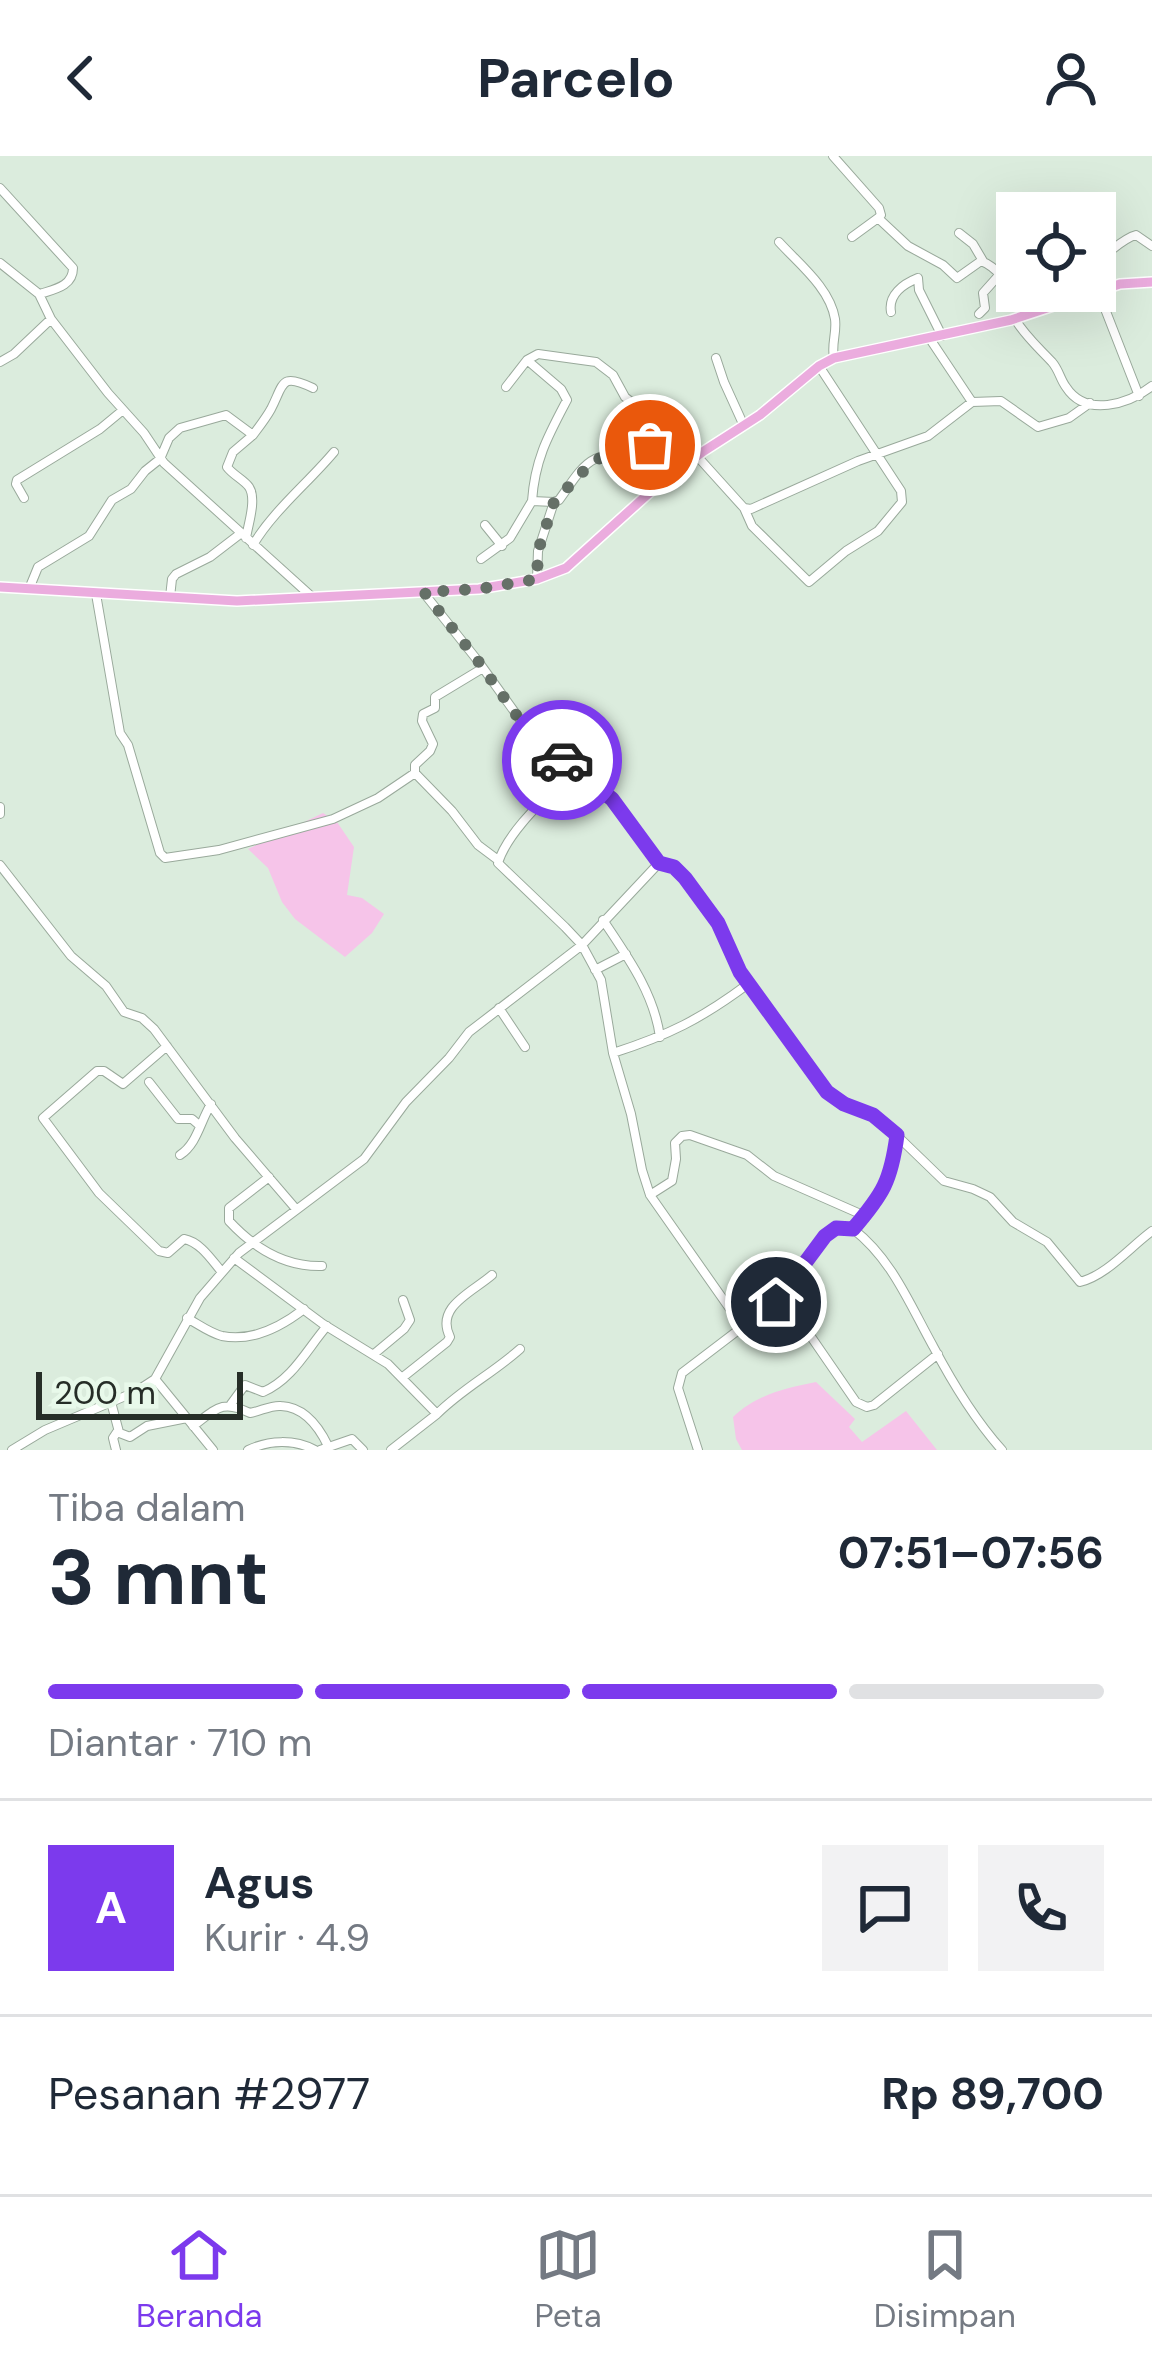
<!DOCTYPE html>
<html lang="id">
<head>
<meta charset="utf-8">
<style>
	:root { --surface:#fff; --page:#f2f2f3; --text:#1f2937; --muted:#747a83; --line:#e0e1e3; --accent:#7c3aed }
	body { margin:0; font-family:"DM Sans",sans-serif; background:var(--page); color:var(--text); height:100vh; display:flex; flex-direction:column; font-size:45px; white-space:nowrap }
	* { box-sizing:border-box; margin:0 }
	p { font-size:39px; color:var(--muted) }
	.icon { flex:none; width:66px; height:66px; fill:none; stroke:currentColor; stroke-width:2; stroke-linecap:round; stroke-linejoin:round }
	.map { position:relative; height:1294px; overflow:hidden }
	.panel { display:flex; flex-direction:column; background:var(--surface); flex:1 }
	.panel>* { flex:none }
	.controls { position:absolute; left:996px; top:36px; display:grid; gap:24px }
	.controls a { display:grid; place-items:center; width:120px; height:120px; border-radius:0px; background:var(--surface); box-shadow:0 12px 48px #0002; font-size:60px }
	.scale { position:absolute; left:36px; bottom:30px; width:207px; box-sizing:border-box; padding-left:12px; border:6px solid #262d27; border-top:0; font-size:33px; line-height:42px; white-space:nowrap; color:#262d27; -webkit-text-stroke:9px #e8f9ea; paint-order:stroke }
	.pin { position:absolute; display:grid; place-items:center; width:102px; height:102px; color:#fff; margin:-51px; border:6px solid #fff; border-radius:50%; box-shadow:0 3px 12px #0007 }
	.courier { position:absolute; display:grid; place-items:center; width:120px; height:120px; margin:-60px; border:9px solid #7c3aed; border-radius:50%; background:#fff; color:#222; box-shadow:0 3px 15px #0007 }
	.headline em { font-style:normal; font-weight:700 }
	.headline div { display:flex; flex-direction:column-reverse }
	.headline { display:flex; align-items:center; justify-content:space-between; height:204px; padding:0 48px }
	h1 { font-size:78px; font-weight:700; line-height:90px }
	.bar { display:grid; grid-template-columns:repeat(4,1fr); gap:18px 12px; align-content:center; height:144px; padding:0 48px }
	.bar i { height:15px; border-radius:9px; background:var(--line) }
	.bar .active { background:var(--accent) }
	.bar p { grid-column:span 4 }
	.line { display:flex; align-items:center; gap:30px; padding:0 48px; border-top:3px solid var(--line) }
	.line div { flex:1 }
	.round { display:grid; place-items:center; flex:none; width:126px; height:126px; border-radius:0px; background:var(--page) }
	header { display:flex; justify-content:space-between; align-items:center; height:156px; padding:0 48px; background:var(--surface); font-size:54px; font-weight:700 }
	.tab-bar { display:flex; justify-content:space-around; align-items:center; height:168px; border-top:3px solid var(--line); background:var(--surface); font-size:33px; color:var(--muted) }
	.tab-bar a { display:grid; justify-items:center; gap:6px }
	.tab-bar .active { color:var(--accent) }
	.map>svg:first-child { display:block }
	.green { fill:#f6c4e9 }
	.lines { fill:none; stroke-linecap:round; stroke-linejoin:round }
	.minor-casing { stroke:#99a99b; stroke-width:10 }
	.major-casing { stroke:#fff; stroke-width:12 }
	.minor { stroke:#fff; stroke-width:8 }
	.major { stroke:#ebacde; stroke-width:9 }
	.done { stroke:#657067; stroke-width:12; stroke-dasharray:0 21.6 }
	.route { stroke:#7c3aed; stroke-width:15 }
</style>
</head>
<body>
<header><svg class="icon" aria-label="back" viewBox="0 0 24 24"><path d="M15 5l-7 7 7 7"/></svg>Parcelo<svg class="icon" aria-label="person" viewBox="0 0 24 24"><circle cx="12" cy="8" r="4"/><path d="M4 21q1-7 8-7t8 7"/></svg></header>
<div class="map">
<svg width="1152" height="1294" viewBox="0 0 1152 1294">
	<rect width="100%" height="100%" fill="#dbecdd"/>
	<path class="green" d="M323,657L337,666L354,691L347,739L362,742L384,758L372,777L345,801L295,763L282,746L268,712L248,693Z
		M816,1226L855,1263L849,1271L862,1286L906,1255L937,1294H742L736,1283L733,1261C756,1239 785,1232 816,1226Z"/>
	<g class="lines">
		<defs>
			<path id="minor" d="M833,0L879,52L881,59L878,62
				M0,32L73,112C73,130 55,133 40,138
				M959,77L973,88L983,105
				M852,81L878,62L908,90L943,109L957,122L981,105C1003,113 1013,139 1026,159
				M779,86C799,108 830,132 835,163C837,177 831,188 834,202
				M1095,105C1110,98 1121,83 1136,79L1152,90
				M0,107L39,138L51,163L108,237L144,277L164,307L311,440
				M1098,135L1139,240
				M1039,155L1050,135
				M891,156C888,139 903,128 918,122L919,134L942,180
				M979,158L985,152L983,137L1000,118
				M1015,163C1025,180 1038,191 1052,206C1059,214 1060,223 1066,231C1086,262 1129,248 1152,230
				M930,183L972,246L1001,245L1038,271L1069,262L1090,247
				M716,202L724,226L744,270
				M527,204L561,233L567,244C548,280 535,303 532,345
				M0,206L14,198L51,163
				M506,231L527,204L538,198L596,206L613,219L625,241L672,279L692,304
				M253,279C259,271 266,262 271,253C284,228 280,216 313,232
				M631,287L650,289L659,294L661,308L651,318
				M629,289L632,276L651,262
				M697,300L744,352L751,353L858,305L928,280L972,246
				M24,342L16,328L17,324L100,273L123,254
				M744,352L752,370L809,426L846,395L878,375L902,346L901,335L819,210
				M485,369L502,390
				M253,389C273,355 308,327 334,296
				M481,403L510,382L532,345L554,346L559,344C569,331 580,310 595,303C610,297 610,299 622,287L631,291L658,329
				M537,423L538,395L554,346
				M29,433L38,411L89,380L112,344L131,333L145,315L160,303L169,282L180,272L226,259L253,279L233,296L227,311C233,319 244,324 249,331C257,343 248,369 246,382
				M96,438L120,577L128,589L160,697L165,702L219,694L333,663L378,642L415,617L452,655L478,689L498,704
				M170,441L172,423L176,418L210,401L240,378
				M574,613C550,638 508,674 498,707L565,771L582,789L601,824L613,897L631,958L642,1014L650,1039L744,1173
				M415,617V609L430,595L433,588L422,565L423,558L435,552V541L483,512
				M0,651V658
				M659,707L674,711L685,721L717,767L748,828L827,936L885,968L944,1025L973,1033L990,1041L1013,1066L1047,1086L1080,1126C1107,1119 1129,1092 1152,1075
				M0,709L71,800L106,830L124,856L142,862L154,873L235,982L296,1053
				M603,764C627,800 654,837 660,881
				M595,814L626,798
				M499,852L525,891
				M167,890L123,928L104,915H97L43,962L99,1037L159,1095L168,1097L184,1083C200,1086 211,1103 221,1115
				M613,897C669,879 701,863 748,828
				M149,926L178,963H192L199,969
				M180,999C197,988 200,966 211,948
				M269,1021L229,1052V1065C254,1092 284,1111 322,1110
				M650,1039L672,1025L676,1003L675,987L682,980L690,979L747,999L774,1020L865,1060
				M853,1073C892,1103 910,1149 933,1190C952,1226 975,1264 1002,1294
				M234,1102L323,1168L388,1208L437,1258L391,1294
				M783,1140L856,1246L867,1251L874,1249L938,1198
				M187,1162C198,1168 210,1177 222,1180C252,1186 282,1170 304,1153
				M374,1198L404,1173L410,1164L403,1144
				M403,1221L447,1186L450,1181C435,1151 471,1137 492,1119
				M155,1223L213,1294
				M111,1246L119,1276
				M231,1248L245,1229L263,1236C293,1223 307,1193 327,1170
				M437,1258C462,1233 493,1217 520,1193
				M193,1270C216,1253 222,1243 250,1257C261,1255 271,1249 281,1250C304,1251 319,1271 328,1290
				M12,1294L45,1274L135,1236L155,1223L200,1142L239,1097L364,1003L406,946L449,902L469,876L582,789L659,707L612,643L529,576L478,505L423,436
				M116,1294L113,1282L117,1276L130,1281L147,1270L187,1262
				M248,1294C269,1284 294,1283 315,1294
				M320,1294L352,1283L363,1294
				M698,1294L678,1232L682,1217L783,1140L829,1077L836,1072L853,1073C884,1038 891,1026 897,979"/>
			<path id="major" d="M0,431L237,445L479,433L537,423L566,412L658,329L704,295L760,259L819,210L834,202L1011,164L1120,128L1152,126"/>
		</defs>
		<use href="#minor" class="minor-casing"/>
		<use href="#major" class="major-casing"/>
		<use href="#minor" class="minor"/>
		<use href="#major" class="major"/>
	</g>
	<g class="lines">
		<path class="done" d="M562,604L524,570L478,505L424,436L479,433L537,423L538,395L554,346L594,304L609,300L622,287L650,289"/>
		<path class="route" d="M562,604L612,643L659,707L674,711L685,722L718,767L740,816L827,936L844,948L873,959L897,979C891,1025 883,1038 853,1073L836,1072L825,1080L776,1146"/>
	</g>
</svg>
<div class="controls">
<a><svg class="icon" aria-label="locate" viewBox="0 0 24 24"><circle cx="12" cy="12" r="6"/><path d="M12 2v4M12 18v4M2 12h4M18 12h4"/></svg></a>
</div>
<div class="scale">200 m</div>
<div class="pin" style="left:650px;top:289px;background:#ea580c"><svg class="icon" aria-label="bag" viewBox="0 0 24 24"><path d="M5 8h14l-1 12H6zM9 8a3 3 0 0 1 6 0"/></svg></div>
<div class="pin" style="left:776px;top:1146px;background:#1f2937"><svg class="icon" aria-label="home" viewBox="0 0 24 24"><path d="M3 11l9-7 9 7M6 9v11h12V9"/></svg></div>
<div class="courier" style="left:562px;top:604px"><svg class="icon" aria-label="car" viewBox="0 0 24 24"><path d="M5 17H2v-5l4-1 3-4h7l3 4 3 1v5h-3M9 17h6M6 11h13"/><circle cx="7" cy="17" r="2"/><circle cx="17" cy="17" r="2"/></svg></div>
</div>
<section class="panel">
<div class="headline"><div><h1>3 mnt</h1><p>Tiba dalam</p></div><em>07:51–07:56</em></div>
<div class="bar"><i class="active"></i><i class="active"></i><i class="active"></i><i></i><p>Diantar · 710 m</p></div>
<div class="line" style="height:216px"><b class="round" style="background:var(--accent);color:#fff">A</b><div><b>Agus</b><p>Kurir · 4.9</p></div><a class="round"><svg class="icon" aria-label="chat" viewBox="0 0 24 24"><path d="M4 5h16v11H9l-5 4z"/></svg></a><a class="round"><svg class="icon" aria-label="phone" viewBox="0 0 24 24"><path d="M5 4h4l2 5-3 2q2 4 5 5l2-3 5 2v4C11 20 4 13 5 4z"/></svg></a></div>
<div class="line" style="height:156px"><div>Pesanan #2977</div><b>Rp 89,700</b></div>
</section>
<nav class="tab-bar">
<a class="active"><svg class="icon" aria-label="home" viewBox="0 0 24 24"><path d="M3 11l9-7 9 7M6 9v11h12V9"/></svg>Beranda</a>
<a><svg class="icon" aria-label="map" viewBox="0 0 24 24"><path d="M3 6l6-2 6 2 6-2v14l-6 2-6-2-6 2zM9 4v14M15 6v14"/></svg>Peta</a>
<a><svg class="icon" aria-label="saved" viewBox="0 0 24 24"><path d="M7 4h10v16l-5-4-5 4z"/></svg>Disimpan</a>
</nav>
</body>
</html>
